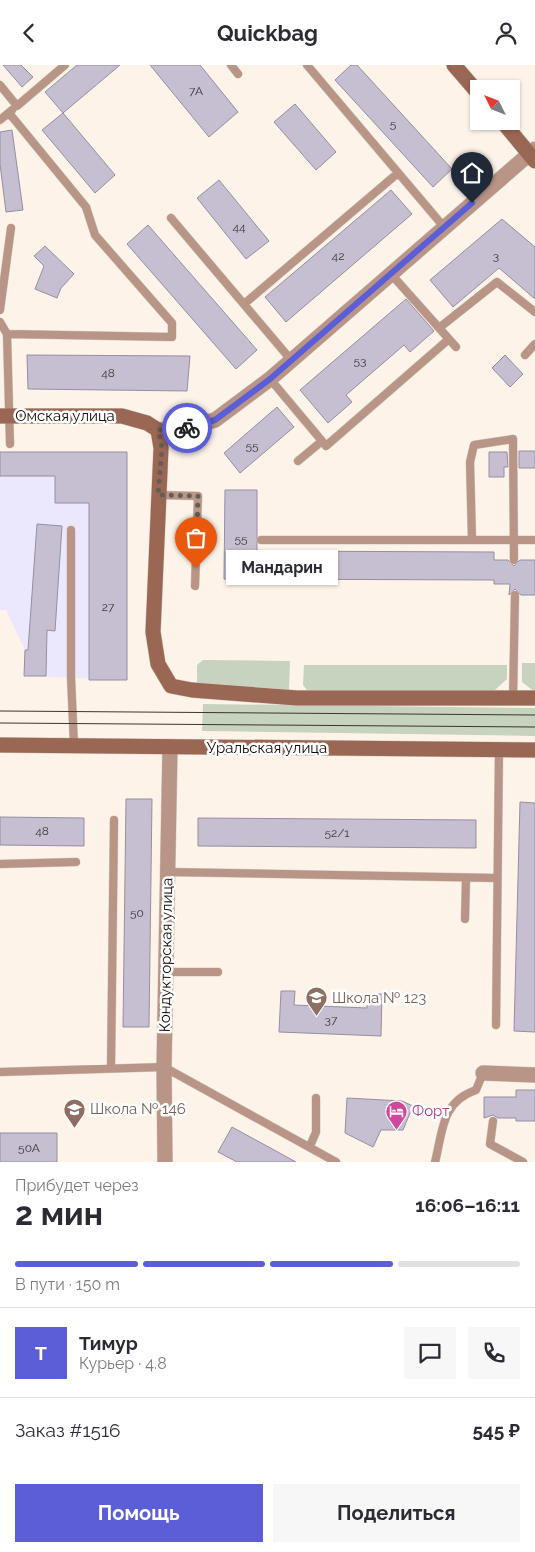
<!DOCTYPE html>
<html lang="ru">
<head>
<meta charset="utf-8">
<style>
	:root { --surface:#fff; --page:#f7f7f7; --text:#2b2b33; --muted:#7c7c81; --line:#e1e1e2; --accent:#5b5ed6 }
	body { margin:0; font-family:Raleway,sans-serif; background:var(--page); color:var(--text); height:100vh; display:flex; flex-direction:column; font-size:19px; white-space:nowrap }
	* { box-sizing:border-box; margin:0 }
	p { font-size:16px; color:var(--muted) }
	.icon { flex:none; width:28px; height:28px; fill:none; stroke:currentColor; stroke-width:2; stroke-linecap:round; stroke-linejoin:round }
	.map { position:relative; height:1097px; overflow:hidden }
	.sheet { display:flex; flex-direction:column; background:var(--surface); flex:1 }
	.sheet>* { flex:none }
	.needle { width:32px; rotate:312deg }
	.controls { position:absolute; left:470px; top:15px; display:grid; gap:10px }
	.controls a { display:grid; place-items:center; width:50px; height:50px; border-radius:0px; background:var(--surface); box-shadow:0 1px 4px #0004; font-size:25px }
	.pin { position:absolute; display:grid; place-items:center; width:42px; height:42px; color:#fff; margin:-51px -21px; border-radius:50% 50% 50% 0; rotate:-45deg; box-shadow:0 0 5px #0007 }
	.pin .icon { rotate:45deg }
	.courier { position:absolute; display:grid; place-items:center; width:50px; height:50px; margin:-25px; border:4px solid #5b5ed6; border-radius:50%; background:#fff; color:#222; box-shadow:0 1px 6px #0007 }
	.bubble { position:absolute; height:35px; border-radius:0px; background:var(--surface); box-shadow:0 1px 4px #0004; font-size:16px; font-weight:700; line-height:35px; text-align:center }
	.headline em { font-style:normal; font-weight:700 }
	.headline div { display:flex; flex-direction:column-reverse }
	.headline { display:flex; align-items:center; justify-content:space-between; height:85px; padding:0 15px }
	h1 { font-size:32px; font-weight:700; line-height:38px }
	.bar { display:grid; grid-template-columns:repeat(4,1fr); gap:8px 5px; align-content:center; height:60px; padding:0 15px }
	.bar i { height:6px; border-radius:4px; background:var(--line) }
	.bar .active { background:var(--accent) }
	.bar p { grid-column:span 4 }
	.line { display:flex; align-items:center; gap:12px; padding:0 15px; border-top:1px solid var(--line) }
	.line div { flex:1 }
	.round { display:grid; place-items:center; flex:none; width:52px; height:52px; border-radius:0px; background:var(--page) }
	.cta { display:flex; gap:10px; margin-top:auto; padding:10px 15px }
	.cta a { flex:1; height:58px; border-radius:0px; background:var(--accent); color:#fff; font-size:20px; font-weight:700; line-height:58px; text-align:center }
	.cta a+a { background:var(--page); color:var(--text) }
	header { display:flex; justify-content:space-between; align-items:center; height:65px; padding:0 15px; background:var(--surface); font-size:22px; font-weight:700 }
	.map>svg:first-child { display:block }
	.industrial { fill:#ebe7fd }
	.green { fill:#c7d2bf }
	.building { fill:#c6bed1; stroke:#968ea1 }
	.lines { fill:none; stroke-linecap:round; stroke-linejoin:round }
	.lane-casing { stroke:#d7cec5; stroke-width:9 }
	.street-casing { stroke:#d7cec5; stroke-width:16 }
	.secondary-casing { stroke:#d7cec5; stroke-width:16 }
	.lane { stroke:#b89587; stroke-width:8 }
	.street { stroke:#b89587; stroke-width:15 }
	.secondary { stroke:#996753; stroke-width:15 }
	.tram { stroke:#3c3530; stroke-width:1 }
	.done { stroke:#645d56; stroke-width:5; stroke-dasharray:0 9 }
	.route { stroke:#5b5ed6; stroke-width:6 }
	.labels { text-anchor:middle; stroke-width:5; stroke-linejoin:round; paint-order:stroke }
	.number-label { font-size:12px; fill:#3f383a }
	.street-label { font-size:15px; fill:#120c07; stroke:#fff }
	.education-label { font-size:15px; fill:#785e54; stroke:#fff; text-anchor:start }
	.hotel-label { font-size:15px; fill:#b23c85; stroke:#fff; text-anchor:start }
</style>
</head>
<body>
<header><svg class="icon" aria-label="back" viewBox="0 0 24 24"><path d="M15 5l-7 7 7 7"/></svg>Quickbag<svg class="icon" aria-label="person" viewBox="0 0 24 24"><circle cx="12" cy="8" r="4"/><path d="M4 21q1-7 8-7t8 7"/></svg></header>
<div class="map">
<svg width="535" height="1097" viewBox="0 0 535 1097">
	<rect width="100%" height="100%" fill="#fdf3e9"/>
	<path class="industrial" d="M0,387H127V615L24,611L25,585L6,545H0Z"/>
	<path class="green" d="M203,595L290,596L289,625L202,624L197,620V600Z
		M522,598H535V627L522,617Z
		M304,600H507V614L495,625H307L303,620Z
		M203,639L535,643V671L202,666Z"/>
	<path class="building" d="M3,0H21L33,12L22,22Z
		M77,0H120L63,48L45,27Z
		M150,0H200L238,47L209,72Z
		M351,0H357L452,104L433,122L335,15Z
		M295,39L336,87L316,105L274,57Z
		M63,48L115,110L95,128L42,65Z
		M12,65L23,145L6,147L0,99V67Z
		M219,115L269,176L246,194L197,133Z
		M391,125L412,149L286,257L265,232Z
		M502,154L535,182V234L499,203L453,242L430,215Z
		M148,160L257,285L236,304L127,179Z
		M45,181L74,209L61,223L57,233L35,224L44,201L34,191Z
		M406,234L434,266L410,287L404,280L346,330L352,337L328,358L300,325Z
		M27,290L190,291L187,326L28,324Z
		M505,290L523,309L510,322L492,303Z
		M277,342L294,362L240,408L224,388Z
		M519,386H535V403H519Z
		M0,387H127V615H89V438H55V411H0Z
		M489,387H507L508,402H504V412H489Z
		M225,425H257V486L494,487V495H508L514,501L520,495H535V530H521L515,524L509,530L510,519H494V515L224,514Z
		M37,459L62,461L55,566L47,565L46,611H24L25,585H28Z
		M126,734H152L149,962H123Z
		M520,737L535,738V967L514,966Z
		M0,752L84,753V781L0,780Z
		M198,753L476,755V783L198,781Z
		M281,926H295L294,940L367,943L368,929H382L381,971L279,967Z
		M516,1025H535V1056H516V1053H498L493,1050L484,1053V1032H516Z
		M347,1033L402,1036L413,1041L403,1065H381L373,1082L345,1068Z
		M232,1062L296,1097H237L218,1087Z
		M0,1068H57V1097H0Z"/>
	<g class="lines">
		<defs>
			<path id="lane" d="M231,0L238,9
				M307,0L444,162
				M0,20L17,41L65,0
				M0,55L12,45
				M171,153L292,296
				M391,209L456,282
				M244,239L398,108
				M0,245L11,163
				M0,257L7,269L10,379
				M439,263L497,217L535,247
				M7,269L172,272V258L95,170L86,142L9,48
				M525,290L535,279
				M270,314L322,376L298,396
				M322,376L326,381L449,274
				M158,430L198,431L195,521
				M71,465V612L74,681
				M261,475H535
				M472,475L470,397L474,380L513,374L514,495
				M513,633L515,530
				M0,799L76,797
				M167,807L497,813
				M465,854L466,813
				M166,907H218
				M496,960L499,685
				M111,1003L114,755
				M0,1007L164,1002L336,1097
				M493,1056L490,1079L523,1097
				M310,1081L316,1067V1033
				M435,1097C443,1066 441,1037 476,1025L483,1008"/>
			<path id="street" d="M158,365L184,364L215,355L270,314L535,84
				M483,1008L535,1010
				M165,1097L164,1002L170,682"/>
			<path id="secondary" d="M454,0L479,29
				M502,56L535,96
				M0,351H122L147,358L158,365L161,383L153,567L158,599L171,621L192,625L297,633H535
				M0,680L535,685"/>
		</defs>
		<use href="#lane" class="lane-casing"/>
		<use href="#street" class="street-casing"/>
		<use href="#secondary" class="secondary-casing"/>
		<use href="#lane" class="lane"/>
		<use href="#street" class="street"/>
		<use href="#secondary" class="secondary"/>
		<path class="tram" d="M0,646L535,650
			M0,658L535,662"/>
	</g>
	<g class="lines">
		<path class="done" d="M187,363L158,365L162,383L158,430L198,431L196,503"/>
		<path class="route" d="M187,363L215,355L270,314L472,138"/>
	</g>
	<defs>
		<symbol id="school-pin" viewBox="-11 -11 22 30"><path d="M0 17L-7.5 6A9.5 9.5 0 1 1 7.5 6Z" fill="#8d6e63" stroke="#fff"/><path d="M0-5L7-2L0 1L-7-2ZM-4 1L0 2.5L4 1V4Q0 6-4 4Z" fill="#fff"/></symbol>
		<symbol id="hotel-pin" viewBox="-11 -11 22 30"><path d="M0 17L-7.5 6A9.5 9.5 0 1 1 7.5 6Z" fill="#d1479c" stroke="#fff"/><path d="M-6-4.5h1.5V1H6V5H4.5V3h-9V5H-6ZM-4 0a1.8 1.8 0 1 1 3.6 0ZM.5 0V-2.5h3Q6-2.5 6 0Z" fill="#fff"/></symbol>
	</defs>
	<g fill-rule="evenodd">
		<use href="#school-pin" x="304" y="920" width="25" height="34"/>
		<use href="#school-pin" x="62" y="1032" width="25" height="34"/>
		<use href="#hotel-pin" x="384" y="1034" width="25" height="34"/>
	</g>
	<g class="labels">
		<g class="number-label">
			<text x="196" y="30">7А</text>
			<text x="393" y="63">5</text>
			<text x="239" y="166">44</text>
			<text x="338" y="195">42</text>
			<text x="496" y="195">3</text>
			<text x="360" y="300">53</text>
			<text x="108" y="312">48</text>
			<text x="252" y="385">55</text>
			<text x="241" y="478">55</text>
			<text x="108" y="546">27</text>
			<text x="42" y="770">48</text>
			<text x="337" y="772">52/1</text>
			<text x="137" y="852">50</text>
			<text x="331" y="959">37</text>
			<text x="29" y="1087">50А</text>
		</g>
		<g class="street-label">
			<text x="65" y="356">Омская улица</text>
			<text x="267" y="688">Уральская улица</text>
			<text transform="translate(166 890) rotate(-89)" y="5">Кондукторская улица</text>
		</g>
		<g class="education-label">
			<text x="332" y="938">Школа № 123</text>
			<text x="90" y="1049">Школа № 146</text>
		</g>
		<g class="hotel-label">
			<text x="412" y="1051">Форт</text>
		</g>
	</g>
</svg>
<div class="controls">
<a><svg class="needle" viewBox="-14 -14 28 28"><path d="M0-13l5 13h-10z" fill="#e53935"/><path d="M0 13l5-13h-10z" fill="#7c7c81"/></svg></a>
</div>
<div class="pin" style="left:196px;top:503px;background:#ea580c"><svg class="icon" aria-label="bag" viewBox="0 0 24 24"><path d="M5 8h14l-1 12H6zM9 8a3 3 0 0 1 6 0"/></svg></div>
<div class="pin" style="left:472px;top:138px;background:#1f2937"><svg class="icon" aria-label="home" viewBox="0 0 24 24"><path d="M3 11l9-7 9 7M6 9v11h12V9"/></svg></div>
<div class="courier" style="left:187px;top:363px"><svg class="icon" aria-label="bike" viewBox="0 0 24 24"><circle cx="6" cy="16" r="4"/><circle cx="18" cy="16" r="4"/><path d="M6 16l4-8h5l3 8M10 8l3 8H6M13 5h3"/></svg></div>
<div class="bubble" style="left:226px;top:485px;width:112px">Мандарин</div>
</div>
<section class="sheet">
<div class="headline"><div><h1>2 мин</h1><p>Прибудет через</p></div><em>16:06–16:11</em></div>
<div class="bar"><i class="active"></i><i class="active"></i><i class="active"></i><i></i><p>В пути · 150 m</p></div>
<div class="line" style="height:90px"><b class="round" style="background:var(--accent);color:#fff">Т</b><div><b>Тимур</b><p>Курьер · 4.8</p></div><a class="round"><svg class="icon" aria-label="chat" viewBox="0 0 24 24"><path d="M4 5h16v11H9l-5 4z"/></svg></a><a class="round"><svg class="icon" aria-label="phone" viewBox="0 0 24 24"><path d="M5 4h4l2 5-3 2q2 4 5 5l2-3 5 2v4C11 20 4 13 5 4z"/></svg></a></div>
<div class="line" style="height:65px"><div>Заказ #1516</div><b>545 ₽</b></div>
<div class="cta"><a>Помощь</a><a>Поделиться</a></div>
</section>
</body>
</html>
